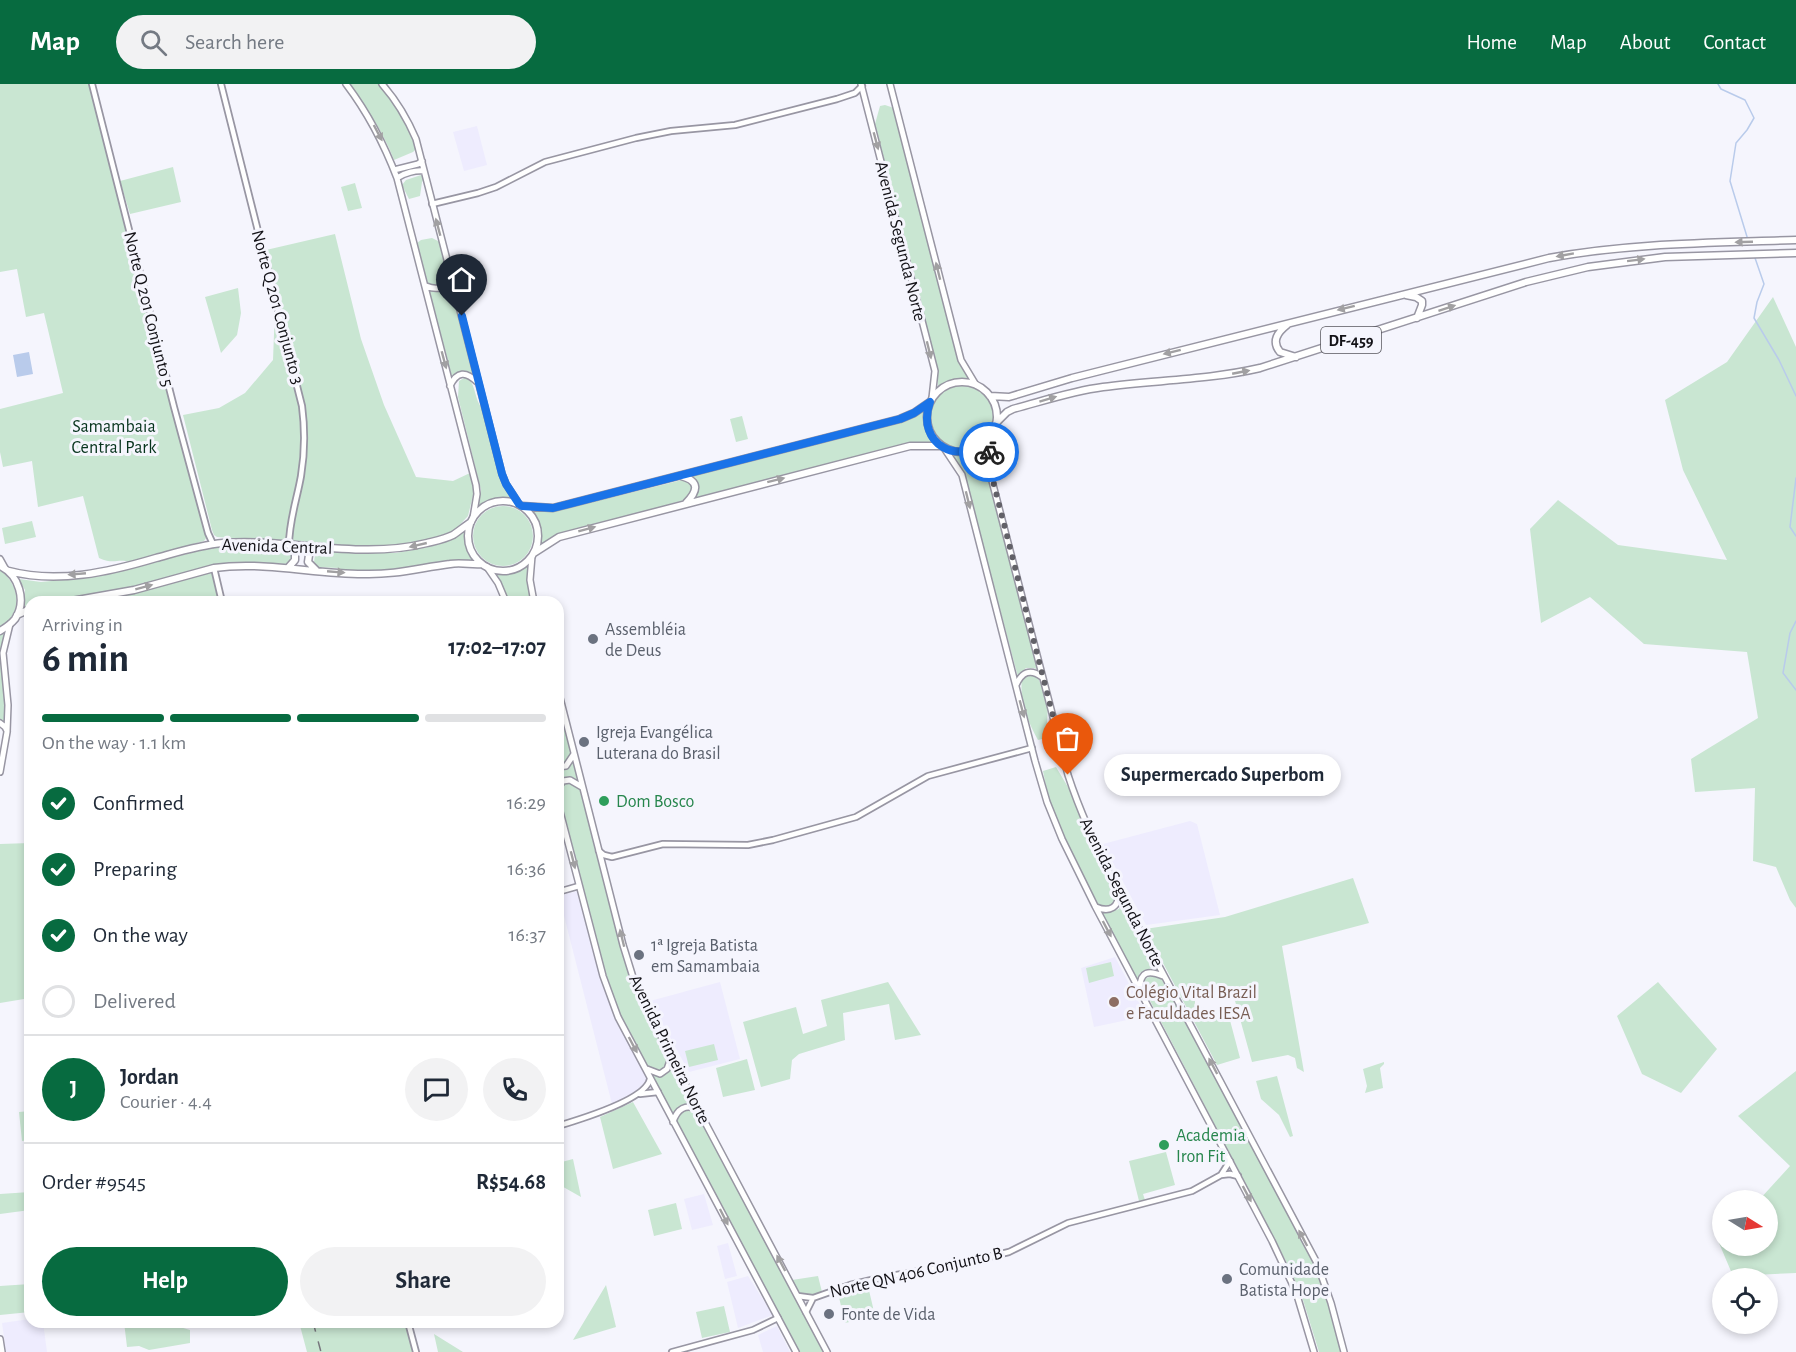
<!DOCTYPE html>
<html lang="en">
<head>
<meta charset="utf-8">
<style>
	:root { --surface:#fff; --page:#f2f2f3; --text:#1f2937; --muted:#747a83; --line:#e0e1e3; --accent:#076b40 }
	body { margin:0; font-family:"Alegreya Sans",sans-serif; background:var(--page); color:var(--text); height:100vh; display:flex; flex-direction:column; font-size:22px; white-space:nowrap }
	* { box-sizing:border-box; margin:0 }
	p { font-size:20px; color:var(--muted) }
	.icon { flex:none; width:33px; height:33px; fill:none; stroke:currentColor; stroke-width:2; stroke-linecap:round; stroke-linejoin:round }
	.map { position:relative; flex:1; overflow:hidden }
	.sheet { position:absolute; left:24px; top:512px; width:540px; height:732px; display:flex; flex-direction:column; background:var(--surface); border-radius:18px; box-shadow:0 3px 9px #0003 }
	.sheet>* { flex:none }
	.needle { width:39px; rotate:101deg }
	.controls { position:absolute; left:1712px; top:1106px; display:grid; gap:12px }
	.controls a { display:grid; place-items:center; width:66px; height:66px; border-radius:50%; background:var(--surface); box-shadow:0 3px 9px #0003; font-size:30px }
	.pin { position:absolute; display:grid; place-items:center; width:51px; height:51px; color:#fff; margin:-62px -26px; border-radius:50% 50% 50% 0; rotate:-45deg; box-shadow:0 0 6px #0007 }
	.pin .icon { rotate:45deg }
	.courier { position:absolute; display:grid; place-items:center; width:60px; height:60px; margin:-30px; border:4px solid #1a73e8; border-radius:50%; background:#fff; color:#222; box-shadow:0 2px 8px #0007 }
	.bubble { position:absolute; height:42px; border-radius:21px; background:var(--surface); box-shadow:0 3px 9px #0003; font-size:20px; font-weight:600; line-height:42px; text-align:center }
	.headline em { font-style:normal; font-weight:600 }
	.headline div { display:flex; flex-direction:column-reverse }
	.headline { display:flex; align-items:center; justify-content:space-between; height:102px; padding:0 18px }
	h1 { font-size:39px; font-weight:600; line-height:45px }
	.bar { display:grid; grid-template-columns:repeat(4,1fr); gap:9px 6px; align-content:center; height:72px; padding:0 18px }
	.bar i { height:8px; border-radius:4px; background:var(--line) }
	.bar .selected { background:var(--accent) }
	.bar p { grid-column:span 4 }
	.line { display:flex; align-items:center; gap:15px; padding:0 18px; border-top:2px solid var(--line) }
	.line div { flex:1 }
	.round { display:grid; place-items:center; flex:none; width:63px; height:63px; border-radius:32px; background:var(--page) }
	ol { padding:0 18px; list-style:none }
	li { display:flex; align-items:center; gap:18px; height:66px }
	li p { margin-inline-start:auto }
	li .icon { padding:6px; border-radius:50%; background:var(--accent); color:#fff; stroke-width:4 }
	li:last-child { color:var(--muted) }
	li i { width:33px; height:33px; border:3px solid var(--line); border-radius:50% }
	.primary-button { display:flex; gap:12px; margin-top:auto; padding:12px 18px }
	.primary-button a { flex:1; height:69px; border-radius:36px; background:var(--accent); color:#fff; font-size:24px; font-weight:600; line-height:69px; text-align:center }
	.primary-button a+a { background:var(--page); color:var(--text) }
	header { display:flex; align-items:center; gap:36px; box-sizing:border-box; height:84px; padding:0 30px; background:var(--accent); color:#fff }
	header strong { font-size:28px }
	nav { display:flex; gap:33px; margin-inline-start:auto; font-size:21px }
	.search { width:420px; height:54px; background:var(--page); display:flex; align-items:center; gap:15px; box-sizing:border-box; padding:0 21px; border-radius:33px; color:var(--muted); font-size:22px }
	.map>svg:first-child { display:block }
	.built { fill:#eeecfe }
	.green { fill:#c9e6d2 }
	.water { fill:#b9cbeb }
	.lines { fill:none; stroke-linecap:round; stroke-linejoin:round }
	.stream { stroke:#b9cbeb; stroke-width:1.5 }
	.tertiary-casing { stroke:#9896a3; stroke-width:8 }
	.secondary-casing { stroke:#9896a3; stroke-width:8 }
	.primary-casing { stroke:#9896a3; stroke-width:9 }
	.tertiary { stroke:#fff; stroke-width:4.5 }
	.secondary { stroke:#fff; stroke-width:5 }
	.primary { stroke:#fff; stroke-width:6 }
	.rail { stroke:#77767d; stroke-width:1.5; stroke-dasharray:10 10; stroke-linecap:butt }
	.oneway { fill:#a1a0a2 }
	.done { stroke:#626168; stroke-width:6; stroke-dasharray:0 10.8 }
	.route { stroke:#1a73e8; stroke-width:8 }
	.worship-dot { fill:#6b7280; stroke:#f5f5fd; stroke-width:2 }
	.leisure-dot { fill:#2e9e5b; stroke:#f5f5fd; stroke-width:2 }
	.education-dot { fill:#8d6e63; stroke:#f5f5fd; stroke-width:2 }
	.labels { text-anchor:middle; stroke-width:6; stroke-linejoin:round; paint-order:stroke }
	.shield { fill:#f5f5fd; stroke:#57565c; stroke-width:1.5 }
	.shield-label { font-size:16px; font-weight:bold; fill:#131217 }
	.street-label { font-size:18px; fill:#131217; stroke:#f5f5fd }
	.park-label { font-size:18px; fill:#07341d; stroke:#f5f5fd }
	.worship-label { font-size:18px; fill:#5b616d; stroke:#f5f5fd; text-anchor:start }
	.leisure-label { font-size:18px; fill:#27864d; stroke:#f5f5fd; text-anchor:start }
	.education-label { font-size:18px; fill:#785e54; stroke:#f5f5fd; text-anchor:start }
</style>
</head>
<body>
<header>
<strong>Map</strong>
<div class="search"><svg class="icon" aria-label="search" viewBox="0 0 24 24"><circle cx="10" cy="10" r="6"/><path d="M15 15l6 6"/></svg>Search here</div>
<nav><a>Home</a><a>Map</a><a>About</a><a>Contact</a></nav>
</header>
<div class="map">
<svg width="1796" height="1268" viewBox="0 0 1796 1268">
	<rect width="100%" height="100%" fill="#f5f5fd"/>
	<path class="built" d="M477,42L487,81L464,87L453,48Z
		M1190,737L1197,740L1220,831L1146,841L1103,760Z
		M581,806L598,870L620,935L657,1005L613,1024L559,812Z
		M1115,873L1146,932L1094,943L1081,884Z
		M720,898L740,975L689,988L650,917Z
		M704,1110L713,1141L692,1146L684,1115Z
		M728,1159L737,1192L725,1195L717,1162Z
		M748,1192L773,1231L738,1244L727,1198Z
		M30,1235V1238H43L47,1268H6L2,1239Z
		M777,1242L790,1268H763L758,1251Z"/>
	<path class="green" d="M0,0H93L206,447L207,453L204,457L130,478C117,474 115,481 99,474L83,412L38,423L32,377L3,383L0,368V325L63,309L44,229L26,233L17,185L0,188Z
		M347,0H378C398,21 407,38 416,65L413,68L394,76C383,47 366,23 347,0Z
		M885,21L894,24L961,280L971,296L953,295L938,303L937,283L875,40L880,22Z
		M173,83L181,118L130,130L120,97Z
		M421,91L424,94L422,98L420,112L409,115L402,101L406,96Z
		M355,99L362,124L348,127L341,103Z
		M335,150L361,255L384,321L416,393L453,397L470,389L474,407L468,432L454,447L431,455L397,463H365L217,453L214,451L212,446L183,331L219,324L245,309L273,276L275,224L266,166Z
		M432,154L440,158L474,290L461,287L452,293L417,159L421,156Z
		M238,204L241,229L237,251L221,269L205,213Z
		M1773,213L1796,263V824L1790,816L1776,783L1753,777L1755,704L1695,708L1691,675L1758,634L1747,568L1644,560L1590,513L1541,539L1530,445L1558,416L1618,461L1727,476L1683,386L1665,316L1727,278Z
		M464,294H468C477,303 474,317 483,325L502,401L512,414C499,414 489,414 478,423L481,406L458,313L459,297Z
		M931 333a31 31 0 1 1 62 0a31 31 0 1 1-62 0Z
		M925,323C923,337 926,349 934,360L925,358L909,360L693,415L696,410L688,393L861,349L912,333Z
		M742,332L748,355L736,358L730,335Z
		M989,361L987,373L1040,587L1034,584H1026L1018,593L966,398L960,382L951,370C966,371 977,372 989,361Z
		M682,396L689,398L692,403V409L685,416L556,452L541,462C544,448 539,437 532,425L553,428Z
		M473 452a30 30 0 1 1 60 0a30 30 0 1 1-60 0Z
		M32,437L36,453L5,460L2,444Z
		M464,445C464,458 466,468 474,477L456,476L411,486L361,487L342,486L338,484L316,483L314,478L315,471L322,468L396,469L433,462L456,453Z
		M253,461L291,466L294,474L289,480L248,479L111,510L54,517L30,518V523L23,525L25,506L19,495L41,498L101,492L214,463Z
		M529,480L532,517H508L500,498L493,489C507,490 517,490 529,480Z
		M0,486C20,501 24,529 0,543Z
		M213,487L222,518H81L107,515Z
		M5,548L1,568L7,621L6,640L0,637V550Z
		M1027,590H1037L1048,622L1046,654L1038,656C1028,638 1019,616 1022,595Z
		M558,617L630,891L829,1268H799L621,935L598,866L558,713Z
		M1056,683L1071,708L1115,808C1116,817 1115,820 1107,824L1098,820L1060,746L1049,717L1043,687Z
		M30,759V914L0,919V760Z
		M1353,794L1369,839L1282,862L1304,988L1297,984L1295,974L1288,971L1252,978L1232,906L1225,903L1195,910V929L1203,932L1227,925L1240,974L1217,981L1145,845L1225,833Z
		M1120,817L1158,886L1151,884L1140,889L1137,896L1099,826L1107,828L1119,825L1121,819Z
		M1111,878L1114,892L1089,899L1086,884Z
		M1154,891L1161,894L1316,1180L1330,1219L1341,1268H1319L1303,1216L1290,1185L1145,907L1144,895Z
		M888,898L921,951L895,956L889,920L843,929L845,956L799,970L792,976L790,995L761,1003L743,938L796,923L803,950L827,942L821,916Z
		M1658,898L1717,965L1681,1009L1642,990L1617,932Z
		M714,960L718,976L689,983L685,967Z
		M747,975L755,1006L723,1013L716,984Z
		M1384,978V980L1380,984L1383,1004L1365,1009L1367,1002L1363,985Z
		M1796,987V1189L1733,1192L1719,1159L1722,1156V1161H1767V1116H1759L1790,1082L1738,1032Z
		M1277,992L1293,1052L1290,1053L1279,1031L1261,1015L1256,997Z
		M633,1018L662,1070L613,1085L600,1033Z
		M30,1027V1056L22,1057L19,1028Z
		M1166,1068L1175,1101L1143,1110L1145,1116L1139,1117L1129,1077Z
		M573,1075L581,1113L558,1100V1079Z
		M28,1089H30V1126L0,1130V1110L30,1108Z
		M676,1119L682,1145L654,1152L648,1126Z
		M818,1192L822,1208C804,1216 801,1212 792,1196Z
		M30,1200V1228L0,1231V1202Z
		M606,1201L616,1243L573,1256Z
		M868,1202L875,1232L845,1239L838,1209Z
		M724,1222L730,1248L702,1254L696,1228Z
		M124,1238H172L170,1240L190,1246V1259L149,1266L139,1262L127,1263Z
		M299,1238H406L414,1268H307Z
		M434,1250L463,1268H438Z"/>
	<path class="water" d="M29,268L33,290L17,293L13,271Z"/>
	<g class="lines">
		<path class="stream" d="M1718,0L1721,5L1745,16L1754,34L1747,46L1736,59L1730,97L1748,156
			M1754,171L1764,200L1757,218L1754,234L1779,276L1796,312
			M1796,394L1790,443L1796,452
			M1796,537L1790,549L1783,589L1796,606"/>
		<defs>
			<path id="tertiary" d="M92,0L174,323L208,449L213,460
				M221,0L302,322C305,345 305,368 301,392C297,415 289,437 289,461
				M432,120L478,109L496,103L545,78L636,54L671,47L735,41L837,15L855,9L862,2
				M214,484L222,518
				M599,767L604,771L612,773L663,760L748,761L773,756L856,733L928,692L1032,664
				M558,808L579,802
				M640,1010L658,1008
				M558,1042C578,1036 646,1016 650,995
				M1221,1091L1230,1077
				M798,1212L813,1214L806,1228
				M813,1214L850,1201L884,1193L950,1182L1009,1168L1068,1139L1192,1107L1221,1091L1230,1090L1238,1092
				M408,1238L416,1268
				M672,1268L753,1246L778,1234"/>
			<path id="secondary" d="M346,0C368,29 384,60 397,94L476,401L477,410L473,434
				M382,0C397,17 407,34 416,55L502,390L506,400L519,420
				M861,0L935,287L932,314
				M890,0L961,276L976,301
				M394,86L418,80L422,77
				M397,94C404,89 416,86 424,87
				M426,202C438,207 444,204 452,194
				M450,302C457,287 466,287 477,298
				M990,353L989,374L991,393L1068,691C1081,731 1098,767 1117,803L1317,1179L1331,1219L1344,1268
				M944,364L962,391L1035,677L1047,718L1062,755L1095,822L1272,1157L1296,1208L1314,1268
				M532,472L530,496L534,518
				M0,475L5,484
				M487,483L498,499L506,518
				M1016,601C1022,588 1030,584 1042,593
				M558,606L623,861L636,903L699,1027L827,1268
				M0,639L5,643L7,647
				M558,683L566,682L574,670
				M0,688L7,648L8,621L3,569L10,540
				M558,704L563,697L570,696L582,703
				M558,720L603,892L618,933L796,1268
				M1096,823C1110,829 1120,823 1118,808
				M1140,904C1140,887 1149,886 1163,892
				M647,985L660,990L667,985L671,974
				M673,1038C677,1025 686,1019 698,1026
				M0,1255L2,1268"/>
			<path id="primary" d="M1406,211L1416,213L1422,217V221L1417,234
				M1287,241C1278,248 1271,257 1280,268L1296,273
				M927 333a35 35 0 1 1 70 0a35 35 0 1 1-70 0Z
				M990,312L1009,313L1072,294L1549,174C1630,159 1713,159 1796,156
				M996,339L1007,328L1013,325C1043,317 1072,307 1103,303C1155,296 1208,296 1260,284L1526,198L1588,183L1665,173L1796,169
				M681,392C700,397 698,407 686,419
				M468 452a35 35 0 1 1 70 0a35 35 0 1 1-70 0Z
				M522,422L553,424L900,335L914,329L930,318
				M534,469L559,453L910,362H942
				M0,482C19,491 27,517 15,535C11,540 5,544 0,547
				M288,484L295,476V469L289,461
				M316,486L308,478L309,471L312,466L320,463
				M9,487C57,500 109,488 156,474C178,468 200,461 223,459C291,454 359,476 427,459C435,457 445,455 453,451C459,447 465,442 471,438
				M66,518L134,506L214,484C264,477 313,490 363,490C395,491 419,484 450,480C461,478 471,481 482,480
				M17,531L30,525"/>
		</defs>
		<use href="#tertiary" class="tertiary-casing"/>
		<use href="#secondary" class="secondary-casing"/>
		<use href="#primary" class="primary-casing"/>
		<use href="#tertiary" class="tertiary"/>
		<use href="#secondary" class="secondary"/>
		<use href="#primary" class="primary"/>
		<path class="rail" d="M313,1238L321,1268"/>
	</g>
	<defs><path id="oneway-solid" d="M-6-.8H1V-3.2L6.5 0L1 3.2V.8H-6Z" transform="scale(1.5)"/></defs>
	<g class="oneway">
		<use href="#oneway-solid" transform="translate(378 49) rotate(62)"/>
		<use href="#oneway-solid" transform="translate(876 57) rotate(75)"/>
		<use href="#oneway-solid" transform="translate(438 143) rotate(-105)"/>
		<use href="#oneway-solid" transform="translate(1744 158) rotate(178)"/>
		<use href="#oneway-solid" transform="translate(1565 171) rotate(170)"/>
		<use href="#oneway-solid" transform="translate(1636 176) rotate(-7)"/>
		<use href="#oneway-solid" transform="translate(938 187) rotate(-104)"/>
		<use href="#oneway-solid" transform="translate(1346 224) rotate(166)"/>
		<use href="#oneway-solid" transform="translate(1447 224) rotate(-18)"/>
		<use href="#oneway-solid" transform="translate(929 266) rotate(76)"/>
		<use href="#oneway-solid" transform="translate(1172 268) rotate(166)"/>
		<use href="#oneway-solid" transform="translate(444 276) rotate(75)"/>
		<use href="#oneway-solid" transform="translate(1241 288) rotate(-11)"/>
		<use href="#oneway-solid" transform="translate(1048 315) rotate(-17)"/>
		<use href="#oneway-solid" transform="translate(776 396) rotate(-14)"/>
		<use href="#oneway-solid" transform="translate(968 416) rotate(76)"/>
		<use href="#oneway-solid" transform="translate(587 445) rotate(-15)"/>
		<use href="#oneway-solid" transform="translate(418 461) rotate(167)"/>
		<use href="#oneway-solid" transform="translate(336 488) rotate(5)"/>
		<use href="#oneway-solid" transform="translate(77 490) rotate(175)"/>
		<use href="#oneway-solid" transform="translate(144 503) rotate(-15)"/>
		<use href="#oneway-solid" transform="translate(1022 625) rotate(75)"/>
		<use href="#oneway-solid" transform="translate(573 776) rotate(76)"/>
		<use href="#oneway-solid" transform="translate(1107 845) rotate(62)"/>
		<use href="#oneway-solid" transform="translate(622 854) rotate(-104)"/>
		<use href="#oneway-solid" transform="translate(633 961) rotate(62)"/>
		<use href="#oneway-solid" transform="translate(1213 982) rotate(-118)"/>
		<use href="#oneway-solid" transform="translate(1247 1110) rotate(62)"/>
		<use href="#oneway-solid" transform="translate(724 1133) rotate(63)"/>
		<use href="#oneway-solid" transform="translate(1303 1154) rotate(-118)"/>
		<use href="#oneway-solid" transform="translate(781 1179) rotate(-118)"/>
	</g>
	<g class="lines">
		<path class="done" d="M989,368L992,393L1068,691"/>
		<path class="route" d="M462,232L502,390L506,400L519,420L522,422L553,424L900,335L914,329L930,318C915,360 960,385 990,353L989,368"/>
	</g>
	<g class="worship-dot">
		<circle cx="593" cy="555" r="6"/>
		<circle cx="584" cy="658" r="6"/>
		<circle cx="639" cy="871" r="6"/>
		<circle cx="1227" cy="1195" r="6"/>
		<circle cx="829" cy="1230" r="6"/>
	</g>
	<g class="leisure-dot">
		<circle cx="604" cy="717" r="6"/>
		<circle cx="1164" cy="1061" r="6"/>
	</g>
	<circle class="education-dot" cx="1114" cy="918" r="6"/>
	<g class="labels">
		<rect class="shield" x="1321" y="243" width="60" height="26" rx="4.5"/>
		<g class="shield-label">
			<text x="1351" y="262">DF-459</text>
		</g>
		<g class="street-label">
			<text transform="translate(901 157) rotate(76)" y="6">Avenida Segunda Norte</text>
			<text transform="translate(278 223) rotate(75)" y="6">Norte Q 201 Conjunto 3</text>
			<text transform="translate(149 225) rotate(76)" y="6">Norte Q 201 Conjunto 5</text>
			<text transform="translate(277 462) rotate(2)" y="6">Avenida Central</text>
			<text transform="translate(1122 808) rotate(63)" y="6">Avenida Segunda Norte</text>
			<text transform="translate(670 965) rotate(64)" y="6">Avenida Primeira Norte</text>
			<text transform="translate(916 1188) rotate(-13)" y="6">Norte QN 406 Conjunto B</text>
		</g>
		<g class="park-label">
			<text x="114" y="348">Samambaia<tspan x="114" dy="21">Central Park</tspan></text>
		</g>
		<g class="worship-label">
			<text x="605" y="551">Assembléia<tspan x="605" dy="21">de Deus</tspan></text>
			<text x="596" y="654">Igreja Evangélica<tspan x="596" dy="21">Luterana do Brasil</tspan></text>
			<text x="651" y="867">1ª Igreja Batista<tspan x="651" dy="21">em Samambaia</tspan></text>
			<text x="1239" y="1191">Comunidade<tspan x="1239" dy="21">Batista Hope</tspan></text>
			<text x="841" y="1236">Fonte de Vida</text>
		</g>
		<g class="leisure-label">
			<text x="616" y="723">Dom Bosco</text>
			<text x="1176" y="1057">Academia<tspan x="1176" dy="21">Iron Fit</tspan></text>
		</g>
		<g class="education-label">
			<text x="1126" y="914">Colégio Vital Brazil<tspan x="1126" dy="21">e Faculdades IESA</tspan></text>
		</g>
	</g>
</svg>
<div class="controls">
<a><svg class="needle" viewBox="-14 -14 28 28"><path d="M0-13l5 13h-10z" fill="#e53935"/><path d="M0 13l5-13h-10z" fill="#747a83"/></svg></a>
<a><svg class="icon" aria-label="locate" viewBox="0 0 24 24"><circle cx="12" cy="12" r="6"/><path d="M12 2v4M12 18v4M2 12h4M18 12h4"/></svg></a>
</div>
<div class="pin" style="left:1068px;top:691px;background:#ea580c"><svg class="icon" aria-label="bag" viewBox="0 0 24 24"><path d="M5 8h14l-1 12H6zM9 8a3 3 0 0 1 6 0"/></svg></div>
<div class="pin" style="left:462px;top:232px;background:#1f2937"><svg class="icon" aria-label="home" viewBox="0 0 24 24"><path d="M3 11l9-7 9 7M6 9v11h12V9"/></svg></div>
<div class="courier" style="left:989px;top:368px"><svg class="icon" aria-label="bike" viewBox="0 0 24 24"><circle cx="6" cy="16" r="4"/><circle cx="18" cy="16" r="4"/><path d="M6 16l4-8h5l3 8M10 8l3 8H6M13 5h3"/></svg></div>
<div class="bubble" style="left:1104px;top:670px;width:237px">Supermercado Superbom</div>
<section class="sheet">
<div class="headline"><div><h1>6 min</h1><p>Arriving in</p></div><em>17:02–17:07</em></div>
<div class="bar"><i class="selected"></i><i class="selected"></i><i class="selected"></i><i></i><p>On the way · 1.1 km</p></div>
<ol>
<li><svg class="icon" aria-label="check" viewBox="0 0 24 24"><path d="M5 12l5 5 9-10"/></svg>Confirmed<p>16:29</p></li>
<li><svg class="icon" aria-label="check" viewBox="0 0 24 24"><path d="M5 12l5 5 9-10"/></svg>Preparing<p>16:36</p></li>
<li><svg class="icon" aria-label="check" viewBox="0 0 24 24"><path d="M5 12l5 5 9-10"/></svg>On the way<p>16:37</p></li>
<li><i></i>Delivered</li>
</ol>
<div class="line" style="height:108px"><b class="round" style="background:var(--accent);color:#fff">J</b><div><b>Jordan</b><p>Courier · 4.4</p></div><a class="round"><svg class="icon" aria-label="chat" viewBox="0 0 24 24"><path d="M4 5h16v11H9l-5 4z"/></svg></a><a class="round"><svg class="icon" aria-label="phone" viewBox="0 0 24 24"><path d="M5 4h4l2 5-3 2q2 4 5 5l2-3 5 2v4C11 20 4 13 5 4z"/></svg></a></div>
<div class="line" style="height:78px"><div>Order #9545</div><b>R$54.68</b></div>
<div class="primary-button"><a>Help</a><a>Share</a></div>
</section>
</div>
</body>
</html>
